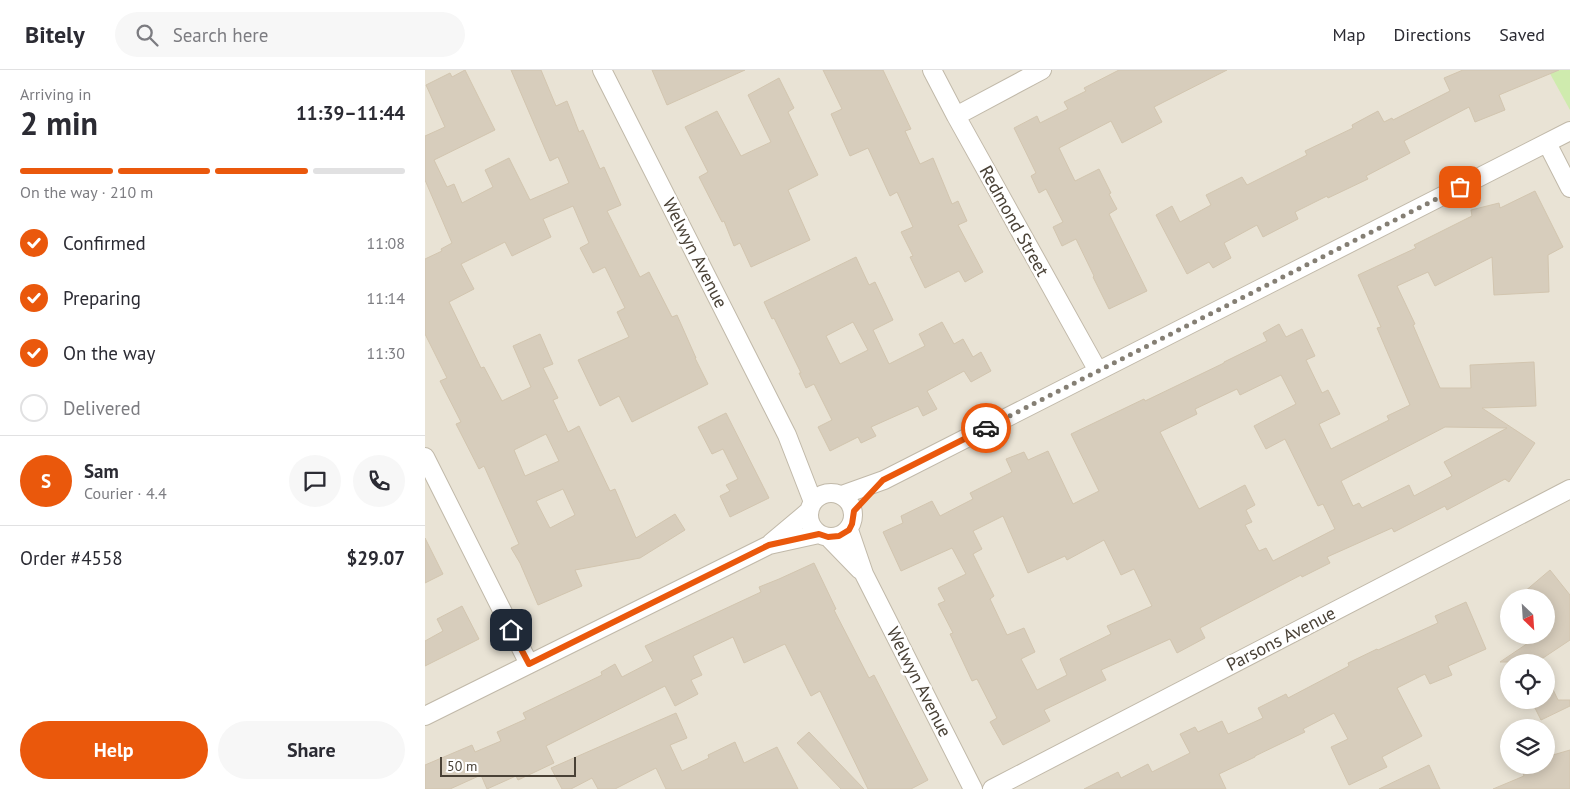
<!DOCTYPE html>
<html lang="en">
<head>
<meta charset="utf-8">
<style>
	:root { --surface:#fff; --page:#f7f7f7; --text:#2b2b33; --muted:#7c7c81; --line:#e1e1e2; --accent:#ea580c }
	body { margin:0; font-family:"PT Sans",sans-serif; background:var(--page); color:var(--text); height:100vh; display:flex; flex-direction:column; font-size:19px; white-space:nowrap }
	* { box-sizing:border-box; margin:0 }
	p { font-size:16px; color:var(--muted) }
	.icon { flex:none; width:28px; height:28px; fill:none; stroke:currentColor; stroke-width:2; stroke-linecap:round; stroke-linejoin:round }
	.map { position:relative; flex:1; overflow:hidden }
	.panel { display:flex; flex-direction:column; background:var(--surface); width:425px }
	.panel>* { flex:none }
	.needle { width:32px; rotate:155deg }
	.buttons { position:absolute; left:1075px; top:519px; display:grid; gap:10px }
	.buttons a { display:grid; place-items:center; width:55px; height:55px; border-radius:50%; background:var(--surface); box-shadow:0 2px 12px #0003; font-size:25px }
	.scale { position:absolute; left:15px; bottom:12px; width:136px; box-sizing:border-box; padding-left:5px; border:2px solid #494136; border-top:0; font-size:14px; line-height:18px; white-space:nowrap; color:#494136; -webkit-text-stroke:4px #fff; paint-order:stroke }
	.pin { position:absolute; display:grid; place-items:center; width:42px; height:42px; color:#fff; margin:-21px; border-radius:10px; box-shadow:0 2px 8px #0006 }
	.courier { position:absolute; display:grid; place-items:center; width:50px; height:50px; margin:-25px; border:4px solid #ea580c; border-radius:50%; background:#fff; color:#222; box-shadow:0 1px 6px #0007 }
	.headline em { font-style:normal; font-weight:800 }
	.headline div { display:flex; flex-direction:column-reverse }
	.headline { display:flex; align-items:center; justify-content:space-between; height:85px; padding:0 20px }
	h1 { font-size:32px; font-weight:800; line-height:38px }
	.bar { display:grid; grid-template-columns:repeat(4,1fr); gap:8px 5px; align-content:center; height:60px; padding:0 20px }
	.bar i { height:6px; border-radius:4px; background:var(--line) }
	.bar .selected { background:var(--accent) }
	.bar p { grid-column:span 4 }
	.line { display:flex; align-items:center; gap:12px; padding:0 20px; border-top:1px solid var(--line) }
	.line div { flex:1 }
	.round { display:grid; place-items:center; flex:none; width:52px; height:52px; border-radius:26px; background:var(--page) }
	ol { padding:0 20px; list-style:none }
	li { display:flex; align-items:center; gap:15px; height:55px }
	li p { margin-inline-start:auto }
	li .icon { padding:5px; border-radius:50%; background:var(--accent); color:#fff; stroke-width:4 }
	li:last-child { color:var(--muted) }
	li i { width:28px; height:28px; border:2px solid var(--line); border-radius:50% }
	.cta { display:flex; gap:10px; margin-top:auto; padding:10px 20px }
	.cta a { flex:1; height:58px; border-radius:30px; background:var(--accent); color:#fff; font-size:20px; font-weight:800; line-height:58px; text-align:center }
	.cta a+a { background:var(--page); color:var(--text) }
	header { display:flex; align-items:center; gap:30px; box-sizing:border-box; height:70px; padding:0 25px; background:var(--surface); border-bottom:1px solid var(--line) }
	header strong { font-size:24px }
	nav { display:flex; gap:28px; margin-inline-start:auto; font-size:18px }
	.search { width:350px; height:45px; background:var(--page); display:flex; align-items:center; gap:12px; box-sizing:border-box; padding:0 18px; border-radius:28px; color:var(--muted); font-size:19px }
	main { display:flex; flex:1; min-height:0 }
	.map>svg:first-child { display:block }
	.residential { fill:#e9e3d5; fill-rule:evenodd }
	.green { fill:#cfebae }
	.building { fill:#d7cdbc; stroke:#d2c5af; fill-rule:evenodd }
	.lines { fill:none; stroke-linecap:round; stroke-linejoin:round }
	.minor-casing { stroke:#c1b9a9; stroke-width:20 }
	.minor { stroke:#fff; stroke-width:18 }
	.done { stroke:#857f74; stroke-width:5; stroke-dasharray:0 9 }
	.route { stroke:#ea580c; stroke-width:6 }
	.labels { text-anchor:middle; stroke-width:5; stroke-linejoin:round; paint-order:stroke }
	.street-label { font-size:18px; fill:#494136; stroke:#fff }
</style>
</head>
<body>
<header>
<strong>Bitely</strong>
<div class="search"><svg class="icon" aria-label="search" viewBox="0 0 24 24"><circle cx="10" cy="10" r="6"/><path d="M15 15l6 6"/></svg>Search here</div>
<nav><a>Map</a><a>Directions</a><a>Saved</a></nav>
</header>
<main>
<section class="panel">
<div class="headline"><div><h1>2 min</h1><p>Arriving in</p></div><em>11:39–11:44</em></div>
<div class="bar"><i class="selected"></i><i class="selected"></i><i class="selected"></i><i></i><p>On the way · 210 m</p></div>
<ol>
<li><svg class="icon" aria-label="check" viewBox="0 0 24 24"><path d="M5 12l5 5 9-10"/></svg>Confirmed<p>11:08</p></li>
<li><svg class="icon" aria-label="check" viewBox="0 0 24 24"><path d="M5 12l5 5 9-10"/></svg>Preparing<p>11:14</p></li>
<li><svg class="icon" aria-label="check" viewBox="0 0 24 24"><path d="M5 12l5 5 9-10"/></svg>On the way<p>11:30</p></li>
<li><i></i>Delivered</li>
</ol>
<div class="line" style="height:90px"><b class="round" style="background:var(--accent);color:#fff">S</b><div><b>Sam</b><p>Courier · 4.4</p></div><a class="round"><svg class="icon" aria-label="chat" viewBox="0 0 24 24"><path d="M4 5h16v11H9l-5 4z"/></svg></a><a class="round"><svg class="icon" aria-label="phone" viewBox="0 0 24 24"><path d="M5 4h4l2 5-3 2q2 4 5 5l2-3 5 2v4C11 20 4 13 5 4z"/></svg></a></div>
<div class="line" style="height:65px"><div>Order #4558</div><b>$29.07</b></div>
<div class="cta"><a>Help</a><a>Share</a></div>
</section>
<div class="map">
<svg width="1145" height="719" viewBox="0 0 1145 719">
	<rect width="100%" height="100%" fill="#f5f1e8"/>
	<path class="residential" d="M0,0H1145V719H0ZM1084,528H1121V565H1084ZM1084,592H1121V630H1084ZM1084,658H1121V695H1084Z"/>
	<path class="green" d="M1123,0H1145V40Z"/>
	<path class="building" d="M40,0L70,60L9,90L22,117L29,114L37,133L68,117L60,100L84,88L105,130L144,113L133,87L125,91L86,0H116L131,36L142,31L154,62L158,60L175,99L179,97L196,135L182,141L215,207L224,202L247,247L252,245L271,288H270L283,314L207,352L194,326L175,336L153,290L204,267L192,242L200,238L180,197L168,203L155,178L164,173L148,136L118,149L126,167L87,186L80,172L36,194L49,219L24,232L56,298L59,297L77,331L106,317L88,276L115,264L128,294L118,298L133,328L128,330L143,362L154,356L185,421L190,419L211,468L250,444L260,460L215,488L150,500L157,516L113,535L95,493L86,478L94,474L59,396L54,399L31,354L36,352L15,311L22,308L0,264V189L17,181L16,179L27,173L0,110V66L20,57L1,15L25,3L27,7ZM121,364L134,391L100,406L89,380ZM138,419L150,445L125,458L111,431Z
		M227,0H320L242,35Z
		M398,0H458L486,59L480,61L495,94L508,88L527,134L533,131L542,151L533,155L558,202L540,212L534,201L500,218L485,187L488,186L476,162L488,157L472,122L465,126L443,78L425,86L406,44L417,39Z
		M694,0H802L729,37L737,52L697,73L686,51L634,78L650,111L674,99L686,123L684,124L692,139L684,144L722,221L684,239L668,207L669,206L651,169L637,176L628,157L638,152L621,119L614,123L606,106L611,103L589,58L612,46L615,53L643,39L639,32L661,21L659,18Z
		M1038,0H1134L1074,25L1080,40L1050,52L1044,37L979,71L985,83L941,106L943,109L903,128L902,126L870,142L873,149L838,167L832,155L799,173L806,188L788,198L784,192L762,204L731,145L747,136L755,152L786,135L781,125L817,107L822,115L882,85L880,81L928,58L927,55L953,41L959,52L967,48L968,50L1025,21L1019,8Z
		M354,8L369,38L363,42L393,105L363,120L385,170L326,197L315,173L309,176L299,151L297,152L274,107L283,102L260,57L292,41L316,86L346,72L323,25Z
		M1110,121L1138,177L1123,185L1124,222L1069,225L1067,187L1010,216L1003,202L972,216L990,254L988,255L1015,318H1046L1045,295L1109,292L1111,336L1057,338L1110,373L1084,412L1080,409L1022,440L1020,436L969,462L967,458L902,487L905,493L877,507L876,505L775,558L780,568L752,583L745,569L676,600L681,610L619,640L625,651L578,675L565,652L572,648L552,609L547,611L525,564L528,563L513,534L520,531L513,518L541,504L527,478L476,501L458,462L478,453L476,446L507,431L515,446L548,429L545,423L587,402L581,389L599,382L603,390L623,381L648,434L674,421L646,364L719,329L720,331L799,293V292L842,271L838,263L854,254L861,267L877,259L890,286L881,290L897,323L903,320L915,344L894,354L906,379L964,350L962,346L985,335L952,258L956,257L933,205L991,178L989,175L1047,146L1046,140L1074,133L1075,138ZM856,305L871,334L829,356L841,379L860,369L893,436L898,434L910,459L848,491L841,478L834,481L820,455L827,452L821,440L830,435L820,415L774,439L735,362L772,344L770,339L812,319L815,325ZM1020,357L1082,358L1019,392L1027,406L989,426L984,415L937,438L934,433L928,436L916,411ZM578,446L603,503L640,486L642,490L679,470L696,505L709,499L727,536L682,556L686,564L635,589L642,605L612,620L596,589L610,582L599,558L582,565L565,529L569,526L548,484L557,479L548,461Z
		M431,187L444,215L450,212L468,250L448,260L464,294L500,276L494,264L517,252L529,274L538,269L548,287L556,282L566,301L546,312L539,301L502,321L512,339L498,346L493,336L446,357L451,366L436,373L433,367L405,381L393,357L407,350L389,314L381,318L374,303H376L349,248L347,249L339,232ZM428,252L443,280L415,294L401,266Z
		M301,343L344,428L305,447L295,426L305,421L301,415L313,409L298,379L287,384L273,357Z
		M0,468L18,504L0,513Z
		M389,493L411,539L409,540L444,608L449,605L503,710L486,719H443L395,621L386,626L360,574L319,593L308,567L268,586L277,605L266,610L273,624L250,636L240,616L121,676L129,693L93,710L91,706L62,719L56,705L25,719H0V695L47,675L50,682L76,671L72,662L101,649L98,643L177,605L176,602L190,594L197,607L228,591L220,576L336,522L334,517L354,509Z
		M1125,500L1145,525V570L1112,592H1075L1115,565H1121V528H1092Z
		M1041,532L1061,579L1023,596L1027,605L1005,614L1000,604L972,618L997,666L957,687L962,697L924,715L906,677L923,669L909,643L878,659L880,662L830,686V687L794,704L801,719H659L693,702L696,708L723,694L727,702L765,683L755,664L770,657L773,662L797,651L803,664L838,648L833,638L861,624L863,628L924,596L923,593L952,579L953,580L1013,553L1010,546Z
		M37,536L54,569L0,596V571L18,561L12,549Z
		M1121,605L1133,630H1145V636L1116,650L1106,630H1121Z
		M251,643L262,668L245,675L257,701L284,688L283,685L310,672L319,693L352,677L373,719H241L231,698L190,719H173L167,708L146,719H137L126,698Z
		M384,662L439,719H416L372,673Z
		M1145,680V719H1068L1099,706L1095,695H1121V687Z
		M1004,695L1015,719H954Z"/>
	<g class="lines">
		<defs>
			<path id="minor" d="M177,0L362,365L388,432
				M507,0L531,46L673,301
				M531,46L617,0
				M1122,73L1145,118
				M0,387L104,594
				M384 445a22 22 0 1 1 44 0a22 22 0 1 1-44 0Z
				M417,425L459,410L1145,61
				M424,460L439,504L548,719
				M403,467L435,500
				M346,473L384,441
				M0,646L344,475L394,464
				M567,719L1145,419"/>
		</defs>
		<use href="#minor" class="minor-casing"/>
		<use href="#minor" class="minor"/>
	</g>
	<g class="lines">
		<path class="done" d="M561,358L1035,117"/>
		<path class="route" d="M86,560L104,594L344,475L394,464L403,467L414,466L424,460L427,454L429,441L458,410L561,358"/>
	</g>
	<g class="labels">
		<g class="street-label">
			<text transform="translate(589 151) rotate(61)" y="6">Redmond Street</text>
			<text transform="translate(270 183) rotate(63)" y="6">Welwyn Avenue</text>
			<text transform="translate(856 569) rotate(-27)" y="6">Parsons Avenue</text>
			<text transform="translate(494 612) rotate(63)" y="6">Welwyn Avenue</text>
		</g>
	</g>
</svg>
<div class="buttons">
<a><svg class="needle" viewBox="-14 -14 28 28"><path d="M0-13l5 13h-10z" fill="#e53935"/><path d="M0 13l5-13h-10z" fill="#7c7c81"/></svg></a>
<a><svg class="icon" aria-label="locate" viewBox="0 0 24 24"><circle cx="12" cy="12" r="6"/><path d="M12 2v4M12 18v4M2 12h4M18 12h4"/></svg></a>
<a><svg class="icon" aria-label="layers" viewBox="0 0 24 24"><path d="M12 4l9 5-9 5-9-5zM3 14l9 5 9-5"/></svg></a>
</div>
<div class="scale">50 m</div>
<div class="pin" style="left:1035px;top:117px;background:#ea580c"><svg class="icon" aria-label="bag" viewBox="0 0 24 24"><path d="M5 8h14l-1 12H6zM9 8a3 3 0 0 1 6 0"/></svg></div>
<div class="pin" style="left:86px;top:560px;background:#1f2937"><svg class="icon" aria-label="home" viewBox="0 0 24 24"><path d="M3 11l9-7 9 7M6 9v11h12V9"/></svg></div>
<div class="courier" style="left:561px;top:358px"><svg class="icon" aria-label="car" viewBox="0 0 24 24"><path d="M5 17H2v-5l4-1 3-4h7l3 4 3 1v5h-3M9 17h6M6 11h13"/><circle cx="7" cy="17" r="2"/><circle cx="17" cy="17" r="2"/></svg></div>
</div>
</main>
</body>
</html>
